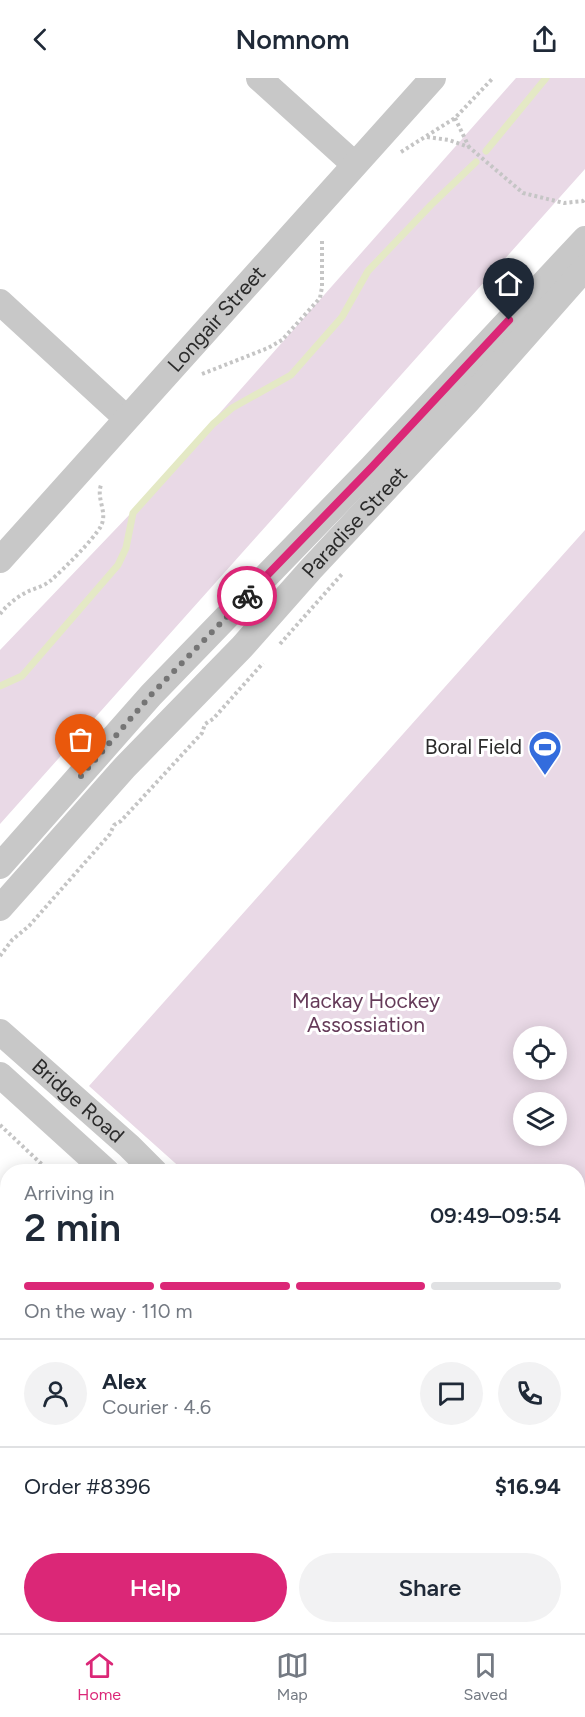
<!DOCTYPE html>
<html lang="en">
<head>
<meta charset="utf-8">
<style>
	:root { --surface:#fff; --page:#f2f2f3; --text:#1f2937; --muted:#747a83; --line:#e0e1e3; --accent:#db2777 }
	body { margin:0; font-family:Figtree,sans-serif; background:var(--page); color:var(--text); height:100vh; display:flex; flex-direction:column; font-size:22px; white-space:nowrap }
	* { box-sizing:border-box; margin:0 }
	p { font-size:20px; color:var(--muted) }
	.icon { flex:none; width:33px; height:33px; fill:none; stroke:currentColor; stroke-width:2; stroke-linecap:round; stroke-linejoin:round }
	.map { position:relative; flex:1; overflow:hidden }
	.drawer { position:absolute; left:0px; top:1086px; width:585px; height:470px; display:flex; flex-direction:column; background:var(--surface); border-radius:24px 24px 0 0; box-shadow:0 3px 15px #0003 }
	.drawer>* { flex:none }
	.fabs { position:absolute; left:513px; top:948px; display:grid; gap:12px }
	.fabs a { display:grid; place-items:center; width:54px; height:54px; border-radius:50%; background:var(--surface); box-shadow:0 3px 15px #0003; font-size:30px }
	.pin { position:absolute; display:grid; place-items:center; width:51px; height:51px; color:#fff; margin:-62px -26px; border-radius:50% 50% 50% 0; rotate:-45deg; box-shadow:0 0 6px #0007 }
	.pin .icon { rotate:45deg }
	.courier { position:absolute; display:grid; place-items:center; width:60px; height:60px; margin:-30px; border:4px solid #db2777; border-radius:50%; background:#fff; color:#222; box-shadow:0 2px 8px #0007 }
	.overview em { font-style:normal; font-weight:600 }
	.overview div { display:flex; flex-direction:column-reverse }
	.overview { display:flex; align-items:center; justify-content:space-between; height:102px; padding:0 24px }
	h1 { font-size:39px; font-weight:600; line-height:45px }
	.bar { display:grid; grid-template-columns:repeat(4,1fr); gap:9px 6px; align-content:center; height:72px; padding:0 24px }
	.bar i { height:8px; border-radius:4px; background:var(--line) }
	.bar .active { background:var(--accent) }
	.bar p { grid-column:span 4 }
	.line { display:flex; align-items:center; gap:15px; padding:0 24px; border-top:2px solid var(--line) }
	.line div { flex:1 }
	.round { display:grid; place-items:center; flex:none; width:63px; height:63px; border-radius:32px; background:var(--page) }
	.action { display:flex; gap:12px; margin-top:auto; padding:12px 24px }
	.action a { flex:1; height:69px; border-radius:36px; background:var(--accent); color:#fff; font-size:24px; font-weight:600; line-height:69px; text-align:center }
	.action a+a { background:var(--page); color:var(--text) }
	header { display:flex; justify-content:space-between; align-items:center; height:78px; padding:0 24px; background:var(--surface); font-size:27px; font-weight:600 }
	.menu { display:flex; justify-content:space-around; align-items:center; height:84px; border-top:2px solid var(--line); background:var(--surface); font-size:16px; color:var(--muted) }
	.menu a { display:grid; justify-items:center; gap:3px }
	.menu .active { color:var(--accent) }
	.map>svg:first-child { display:block }
	.green { fill:#e9d9e6; fill-rule:evenodd }
	.lines { fill:none; stroke-linecap:round; stroke-linejoin:round }
	.stream { stroke:#e4e9c5; stroke-width:7 }
	.path { stroke:#c5c5c5; stroke-width:4; stroke-dasharray:3 3; stroke-linecap:butt }
	.minor { stroke:#c8c8c8; stroke-width:26 }
	.done { stroke:#757575; stroke-width:6; stroke-dasharray:0 10.8 }
	.route { stroke:#db2777; stroke-width:8 }
	.labels { text-anchor:middle; stroke-width:6; stroke-linejoin:round; paint-order:stroke }
	.street-label { font-size:21px; fill:#2b2b2b; stroke:#fff }
	.poi-label { font-size:21px; fill:#2b2b2b; stroke:#fff; text-anchor:end }
	.park-label { font-size:21px; fill:#653b59; stroke:#fff }
</style>
</head>
<body>
<header><svg class="icon" aria-label="back" viewBox="0 0 24 24"><path d="M15 5l-7 7 7 7"/></svg>Nomnom<svg class="icon" aria-label="share" viewBox="0 0 24 24"><path d="M12 15V3M7 8l5-5 5 5M5 13v7h14v-7"/></svg></header>
<div class="map">
<svg width="585" height="1555" viewBox="0 0 585 1555">
	<rect width="100%" height="100%" fill="#fff"/>
	<path class="green" d="M516,0H585V91L0,746V572L133,433Z
		M585,452V1453L578,1446V1094L184,1093L89,1008ZM524,958H556V992H524ZM524,1024H556V1058H524Z
		M0,1242L7,1249V1319L0,1312Z
		M256,1548H333L340,1555H263Z"/>
	<g class="lines">
		<path class="stream" d="M486,73L546,0
			M0,608L22,598L118,487L126,470L133,435L213,346L232,330L291,297L342,239L368,193L431,127L476,84
			M0,1274L8,1281
			M302,1548L310,1555"/>
		<path class="path" d="M455,40L469,69
			M427,59L449,62L469,69L523,115L564,125L583,123L585,121
			M401,74L455,40L493,0
			M202,296L268,270L282,262L320,220L322,209V162
			M0,536C8,526 18,518 29,513C36,510 44,508 50,503C62,493 94,461 101,448C108,434 96,421 101,407
			M280,566L342,496
			M0,878L12,862L29,848L110,756L114,747L121,743L202,655L205,646L213,641L263,585
			M0,1047L50,1094
			M578,1447L585,1454
			M571,1548L579,1555"/>
		<g class="minor">
			<path d="M259,0L354,86"/>
			<path d="M0,224L126,340"/>
			<path id="s1" d="M0,482L433,0"/>
			<path d="M0,788L151,617L372,389L585,161"/>
			<path id="s2" d="M0,830L125,689L242,569L311,491L467,324L585,190"/>
			<path id="s3" d="M0,954L129,1068L155,1094"/>
			<path d="M0,997L107,1094"/>
			<path d="M578,1518L585,1525"/>
		</g>
	</g>
	<g class="lines">
		<path class="done" d="M81,698L151,617L247,518"/>
		<path class="route" d="M247,518L372,389L509,242"/>
	</g>
	<defs>
		<symbol id="stadium-pin" viewBox="-11 -11 22 30"><path d="M0 17L-7.5 6A9.5 9.5 0 1 1 7.5 6Z" fill="#336cdd" stroke="#fff"/><path d="M0-5a6.5 5 0 1 0 0 10a6.5 5 0 1 0 0-10ZM-3.5-1.8h7v3.6h-7Z" fill="#fff"/></symbol>
	</defs>
	<g fill-rule="evenodd">
		<use href="#stadium-pin" x="526" y="650" width="38" height="52"/>
	</g>
	<g class="labels">
		<g class="street-label">
			<text dy="7" stroke="none"><textPath href="#s1" startOffset="324">Longair Street</textPath></text>
			<text dy="7" stroke="none"><textPath href="#s2" startOffset="524">Paradise Street</textPath></text>
			<text dy="7" stroke="none"><textPath href="#s3" startOffset="104">Bridge Road</textPath></text>
		</g>
		<g class="poi-label">
			<text x="522" y="676">Boral Field</text>
		</g>
		<g class="park-label">
			<text x="366" y="930">Mackay Hockey<tspan x="366" dy="24">Assossiation</tspan></text>
		</g>
	</g>
</svg>
<div class="fabs">
<a><svg class="icon" aria-label="locate" viewBox="0 0 24 24"><circle cx="12" cy="12" r="6"/><path d="M12 2v4M12 18v4M2 12h4M18 12h4"/></svg></a>
<a><svg class="icon" aria-label="layers" viewBox="0 0 24 24"><path d="M12 4l9 5-9 5-9-5zM3 14l9 5 9-5"/></svg></a>
</div>
<div class="pin" style="left:81px;top:698px;background:#ea580c"><svg class="icon" aria-label="bag" viewBox="0 0 24 24"><path d="M5 8h14l-1 12H6zM9 8a3 3 0 0 1 6 0"/></svg></div>
<div class="pin" style="left:509px;top:242px;background:#1f2937"><svg class="icon" aria-label="home" viewBox="0 0 24 24"><path d="M3 11l9-7 9 7M6 9v11h12V9"/></svg></div>
<div class="courier" style="left:247px;top:518px"><svg class="icon" aria-label="bike" viewBox="0 0 24 24"><circle cx="6" cy="16" r="4"/><circle cx="18" cy="16" r="4"/><path d="M6 16l4-8h5l3 8M10 8l3 8H6M13 5h3"/></svg></div>
<section class="drawer">
<div class="overview"><div><h1>2 min</h1><p>Arriving in</p></div><em>09:49–09:54</em></div>
<div class="bar"><i class="active"></i><i class="active"></i><i class="active"></i><i></i><p>On the way · 110 m</p></div>
<div class="line" style="height:108px"><a class="round"><svg class="icon" aria-label="person" viewBox="0 0 24 24"><circle cx="12" cy="8" r="4"/><path d="M4 21q1-7 8-7t8 7"/></svg></a><div><b>Alex</b><p>Courier · 4.6</p></div><a class="round"><svg class="icon" aria-label="chat" viewBox="0 0 24 24"><path d="M4 5h16v11H9l-5 4z"/></svg></a><a class="round"><svg class="icon" aria-label="phone" viewBox="0 0 24 24"><path d="M5 4h4l2 5-3 2q2 4 5 5l2-3 5 2v4C11 20 4 13 5 4z"/></svg></a></div>
<div class="line" style="height:78px"><div>Order #8396</div><b>$16.94</b></div>
<div class="action"><a>Help</a><a>Share</a></div>
</section>
</div>
<nav class="menu">
<a class="active"><svg class="icon" aria-label="home" viewBox="0 0 24 24"><path d="M3 11l9-7 9 7M6 9v11h12V9"/></svg>Home</a>
<a><svg class="icon" aria-label="map" viewBox="0 0 24 24"><path d="M3 6l6-2 6 2 6-2v14l-6 2-6-2-6 2zM9 4v14M15 6v14"/></svg>Map</a>
<a><svg class="icon" aria-label="saved" viewBox="0 0 24 24"><path d="M7 4h10v16l-5-4-5 4z"/></svg>Saved</a>
</nav>
</body>
</html>
